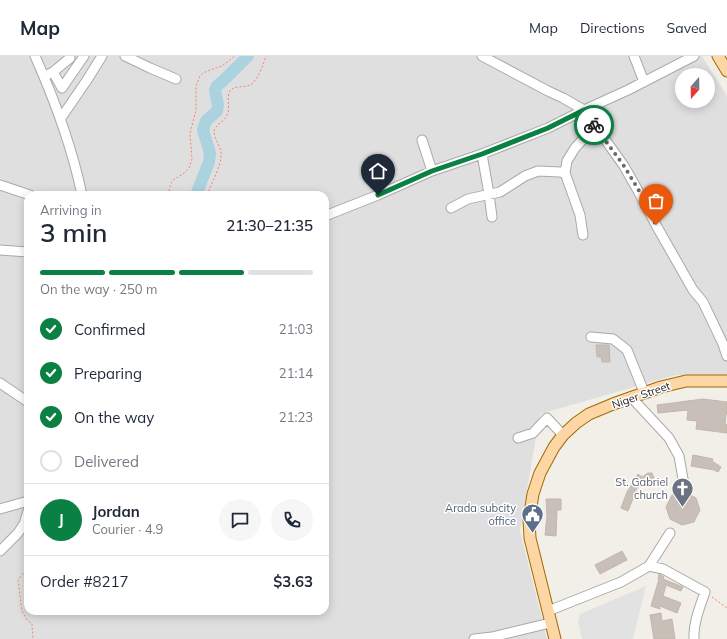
<!DOCTYPE html>
<html lang="en">
<head>
<meta charset="utf-8">
<style>
	:root { --surface:#fff; --page:#f6f6f7; --text:#1f2937; --muted:#747a83; --line:#e0e1e3; --accent:#0b8043 }
	body { margin:0; font-family:Mulish,sans-serif; background:var(--page); color:var(--text); height:100vh; display:flex; flex-direction:column; font-size:15px; white-space:nowrap }
	* { box-sizing:border-box; margin:0 }
	p { font-size:13px; color:var(--muted) }
	.icon { flex:none; width:22px; height:22px; fill:none; stroke:currentColor; stroke-width:2; stroke-linecap:round; stroke-linejoin:round }
	.map { position:relative; flex:1; overflow:hidden }
	.sheet { position:absolute; left:24px; top:135px; width:305px; height:424px; display:flex; flex-direction:column; background:var(--surface); border-radius:12px; box-shadow:0 2px 10px #0003 }
	.sheet>* { flex:none }
	.needle { width:26px; rotate:200deg }
	.controls { position:absolute; left:675px; top:12px; display:grid; gap:8px }
	.controls a { display:grid; place-items:center; width:40px; height:40px; border-radius:50%; background:var(--surface); box-shadow:0 2px 10px #0003; font-size:20px }
	.pin { position:absolute; display:grid; place-items:center; width:34px; height:34px; color:#fff; margin:-41px -17px; border-radius:50% 50% 50% 0; rotate:-45deg; box-shadow:0 0 4px #0007 }
	.pin .icon { rotate:45deg }
	.courier { position:absolute; display:grid; place-items:center; width:40px; height:40px; margin:-20px; border:3px solid #0b8043; border-radius:50%; background:#fff; color:#222; box-shadow:0 1px 5px #0007 }
	.head em { font-style:normal; font-weight:600 }
	.head div { display:flex; flex-direction:column-reverse }
	.head { display:flex; align-items:center; justify-content:space-between; height:68px; padding:0 16px }
	h1 { font-size:26px; font-weight:600; line-height:30px }
	.bar { display:grid; grid-template-columns:repeat(4,1fr); gap:6px 4px; align-content:center; height:48px; padding:0 16px }
	.bar i { height:5px; border-radius:3px; background:var(--line) }
	.bar .active { background:var(--accent) }
	.bar p { grid-column:span 4 }
	.line { display:flex; align-items:center; gap:10px; padding:0 16px; border-top:1px solid var(--line) }
	.line div { flex:1 }
	.round { display:grid; place-items:center; flex:none; width:42px; height:42px; border-radius:21px; background:var(--page) }
	ol { padding:0 16px; list-style:none }
	li { display:flex; align-items:center; gap:12px; height:44px }
	li p { margin-inline-start:auto }
	li .icon { padding:4px; border-radius:50%; background:var(--accent); color:#fff; stroke-width:4 }
	li:last-child { color:var(--muted) }
	li i { width:22px; height:22px; border:2px solid var(--line); border-radius:50% }
	header { display:flex; align-items:center; gap:24px; box-sizing:border-box; height:56px; padding:0 20px; background:var(--surface); border-bottom:1px solid var(--line) }
	header strong { font-size:19px }
	nav { display:flex; gap:22px; margin-inline-start:auto; font-size:14px }
	.map>svg:first-child { display:block }
	.residential { fill:#e0dfdf; fill-rule:evenodd }
	.parking { fill:#e2e2e2 }
	.lines { fill:none; stroke-linecap:round; stroke-linejoin:round }
	.river { stroke:#aad3df; stroke-width:12 }
	.building { fill:#c7bfb8; stroke:#c4b6ab }
	.minor-casing { stroke:#a9a9a9; stroke-width:11 }
	.major-casing { stroke:#a06b00; stroke-width:13 }
	.path { stroke:#fa8072; stroke-width:1; stroke-dasharray:2 2; stroke-linecap:butt }
	.minor { stroke:#fff; stroke-width:9 }
	.major { stroke:#fcd6a4; stroke-width:11 }
	.done { stroke:#6b6a68; stroke-width:4; stroke-dasharray:0 7.2 }
	.route { stroke:#0b8043; stroke-width:5 }
	.labels { text-anchor:middle; stroke-width:3; stroke-linejoin:round; paint-order:stroke }
	.street-label { font-size:11px; fill:#222; stroke:#fff }
	.worship-label { font-size:11px; fill:#5b616d; stroke:#fff; text-anchor:end }
	.service-label { font-size:11px; fill:#4e5e75; stroke:#fff; text-anchor:end }
</style>
</head>
<body>
<header>
<strong>Map</strong>
<nav><a>Map</a><a>Directions</a><a>Saved</a></nav>
</header>
<div class="map">
<svg width="727" height="583" viewBox="0 0 727 583">
	<rect width="100%" height="100%" fill="#f2efe9"/>
	<path class="residential" d="M0,0H702L727,40V319H676L540,358L520,475L547,583H0ZM682,19H708V45H682ZM28,139H325V555H28Z"/>
	<path class="parking" d="M646,530L633,583H582L578,566L580,558Z"/>
	<g class="lines">
		<path class="river" d="M196,139L209,106L210,97L203,74L206,65L217,55L218,49L215,34L217,30L226,22L248,0"/>
	</g>
	<path class="building" d="M596,289H609L610,306H602L601,301H597Z
		M703,343L727,346V358H726L725,368L727,369V377L696,373L697,365L687,364L688,354L658,357L657,349Z
		M693,399L713,403L712,405L721,411L718,416L714,414L691,410Z
		M648,417H652L654,422L653,425L649,428L641,425L633,439L634,440L628,455L621,452L627,436L638,418L642,421Z
		M685,436L696,442L700,454L694,466L682,469L670,463L666,451L672,439Z
		M546,443H561V454H557L556,480L545,479L547,460Z
		M622,495L627,504L600,518L595,509Z
		M659,518L664,521L663,523L683,531L681,535L666,529L663,540L681,547L677,557L660,550V553L651,550L659,523H658Z
		M661,557L662,565L672,563L675,583H654L650,559Z"/>
	<g class="lines">
		<defs>
			<path id="minor" d="M35,0C55,45 72,91 82,139
				M125,0L150,12L176,23
				M482,0L548,35L563,42L584,54L624,110L637,133L656,169L693,234L703,246L723,288L727,300
				M634,0L644,26
				M53,16L62,32L84,0
				M49,18L53,16L70,2
				M61,62L87,24L102,0
				M422,84L432,115
				M482,98L489,138L492,161
				M0,129L30,139
				M451,152L468,143L500,136L525,120L538,115L560,116L565,117
				M325,160L378,139L432,115L482,98L548,72L584,54L628,34L694,0
				M583,179L580,159L565,117L567,105L575,92L595,70
				M0,194L28,196
				M591,281L613,283L627,294L644,336
				M0,327L28,346
				M631,341L669,382L679,400L683,423
				M518,382L533,377L547,362L563,379
				M0,453L28,445
				M0,495L18,477L24,468L28,455
				M649,510L663,513L705,536C700,551 693,567 694,583
				M548,555L621,526L649,510L670,477
				M474,583L492,581L550,567"/>
			<path id="major" d="M718,0L727,15
				M555,583L530,482L529,464L533,438L540,417L554,391L563,379L576,367L589,358L613,348L661,331L686,325H727"/>
		</defs>
		<use href="#minor" class="minor-casing"/>
		<use href="#major" class="major-casing"/>
		<path class="path" d="M168,139L171,127L173,124L183,118L189,112L192,103L190,77L196,54V30L200,20L203,17L210,14L222,10L235,0
			M207,139C211,128 223,107 221,96C220,90 214,82 214,76C214,69 227,64 228,57C230,50 226,41 230,35C234,29 244,32 250,29C257,26 264,7 266,0
			M28,511L18,524L22,555L27,564L32,568L33,583
			M712,541L727,552"/>
		<use href="#minor" class="minor"/>
		<use href="#major" class="major"/>
	</g>
	<g class="lines">
		<path class="done" d="M594,69L624,110L638,133L656,169"/>
		<path class="route" d="M378,139L432,115L482,98L548,72L584,54L594,69"/>
	</g>
	<defs>
		<symbol id="church-pin" viewBox="-11 -11 22 30"><path d="M0 17L-7.5 6A9.5 9.5 0 1 1 7.5 6Z" fill="#6b7280" stroke="#fff"/><path d="M-1.2-6h2.4v3.5h3.3v2.4h-3.3V6h-2.4V-.1h-3.3v-2.4h3.3Z" fill="#fff"/></symbol>
		<symbol id="civic-pin" viewBox="-11 -11 22 30"><path d="M0 17L-7.5 6A9.5 9.5 0 1 1 7.5 6Z" fill="#5c6f8a" stroke="#fff"/><path d="M-.6-6.5H3V-4.5H.6V-3L4-1V1h2V6H-6V1h2V-1L-.6-3ZM-1.2 2.5V6h2.4V2.5Z" fill="#fff"/></symbol>
	</defs>
	<g fill-rule="evenodd">
		<use href="#church-pin" x="670" y="420" width="25" height="34"/>
		<use href="#civic-pin" x="520" y="446" width="25" height="34"/>
	</g>
	<g class="labels">
		<g class="street-label">
			<text transform="translate(641 339) rotate(-19)" y="4">Niger Street</text>
		</g>
		<g class="worship-label">
			<text x="668" y="430">St. Gabriel<tspan x="668" dy="13">church</tspan></text>
		</g>
		<g class="service-label">
			<text x="516" y="456">Arada subcity<tspan x="516" dy="13">office</tspan></text>
		</g>
	</g>
</svg>
<div class="controls">
<a><svg class="needle" viewBox="-14 -14 28 28"><path d="M0-13l5 13h-10z" fill="#e53935"/><path d="M0 13l5-13h-10z" fill="#747a83"/></svg></a>
</div>
<div class="pin" style="left:656px;top:169px;background:#ea580c"><svg class="icon" aria-label="bag" viewBox="0 0 24 24"><path d="M5 8h14l-1 12H6zM9 8a3 3 0 0 1 6 0"/></svg></div>
<div class="pin" style="left:378px;top:139px;background:#1f2937"><svg class="icon" aria-label="home" viewBox="0 0 24 24"><path d="M3 11l9-7 9 7M6 9v11h12V9"/></svg></div>
<div class="courier" style="left:594px;top:69px"><svg class="icon" aria-label="bike" viewBox="0 0 24 24"><circle cx="6" cy="16" r="4"/><circle cx="18" cy="16" r="4"/><path d="M6 16l4-8h5l3 8M10 8l3 8H6M13 5h3"/></svg></div>
<section class="sheet">
<div class="head"><div><h1>3 min</h1><p>Arriving in</p></div><em>21:30–21:35</em></div>
<div class="bar"><i class="active"></i><i class="active"></i><i class="active"></i><i></i><p>On the way · 250 m</p></div>
<ol>
<li><svg class="icon" aria-label="check" viewBox="0 0 24 24"><path d="M5 12l5 5 9-10"/></svg>Confirmed<p>21:03</p></li>
<li><svg class="icon" aria-label="check" viewBox="0 0 24 24"><path d="M5 12l5 5 9-10"/></svg>Preparing<p>21:14</p></li>
<li><svg class="icon" aria-label="check" viewBox="0 0 24 24"><path d="M5 12l5 5 9-10"/></svg>On the way<p>21:23</p></li>
<li><i></i>Delivered</li>
</ol>
<div class="line" style="height:72px"><b class="round" style="background:var(--accent);color:#fff">J</b><div><b>Jordan</b><p>Courier · 4.9</p></div><a class="round"><svg class="icon" aria-label="chat" viewBox="0 0 24 24"><path d="M4 5h16v11H9l-5 4z"/></svg></a><a class="round"><svg class="icon" aria-label="phone" viewBox="0 0 24 24"><path d="M5 4h4l2 5-3 2q2 4 5 5l2-3 5 2v4C11 20 4 13 5 4z"/></svg></a></div>
<div class="line" style="height:52px"><div>Order #8217</div><b>$3.63</b></div>
</section>
</div>
</body>
</html>
